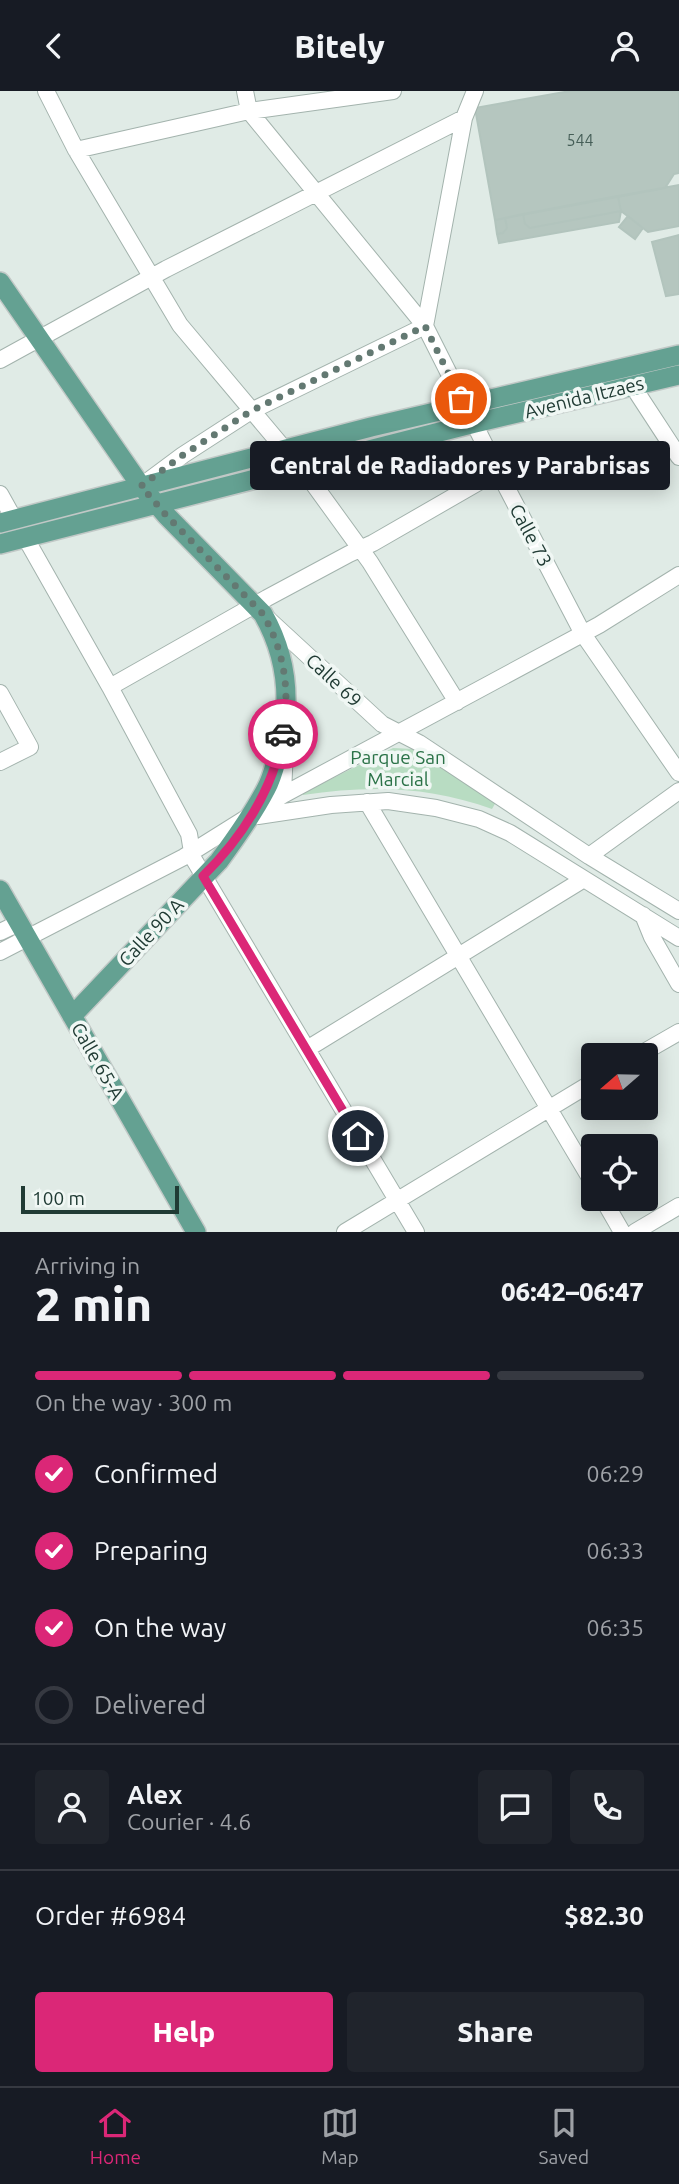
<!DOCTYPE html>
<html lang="en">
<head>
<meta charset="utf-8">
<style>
	:root { --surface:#171b24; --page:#20242c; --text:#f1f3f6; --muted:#9ea1a6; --line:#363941; --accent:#db2777 }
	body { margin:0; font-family:Ubuntu,sans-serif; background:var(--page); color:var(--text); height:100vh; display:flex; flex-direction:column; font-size:26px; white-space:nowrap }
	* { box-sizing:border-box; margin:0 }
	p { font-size:23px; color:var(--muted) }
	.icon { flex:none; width:38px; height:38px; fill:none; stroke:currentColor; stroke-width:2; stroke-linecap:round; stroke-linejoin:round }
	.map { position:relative; height:1141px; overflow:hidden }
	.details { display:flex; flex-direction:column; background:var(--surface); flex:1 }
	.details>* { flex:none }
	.needle { width:46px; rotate:250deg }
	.controls { position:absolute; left:581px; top:952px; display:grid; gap:14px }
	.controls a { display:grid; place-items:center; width:77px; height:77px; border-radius:7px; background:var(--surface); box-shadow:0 4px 18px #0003; font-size:35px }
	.scale { position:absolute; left:21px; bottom:18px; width:158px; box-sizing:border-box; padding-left:7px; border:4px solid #203b34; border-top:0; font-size:19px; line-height:24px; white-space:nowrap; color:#203b34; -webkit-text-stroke:5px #f0f7f4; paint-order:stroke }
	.pin { position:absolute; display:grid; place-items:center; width:60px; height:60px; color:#fff; margin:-30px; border:4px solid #fff; border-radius:50%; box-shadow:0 2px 7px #0007 }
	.courier { position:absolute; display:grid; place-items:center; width:70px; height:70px; margin:-35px; border:5px solid #db2777; border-radius:50%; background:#fff; color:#222; box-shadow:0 2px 9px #0007 }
	.bubble { position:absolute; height:49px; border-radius:7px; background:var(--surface); box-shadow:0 4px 18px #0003; font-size:23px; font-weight:800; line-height:49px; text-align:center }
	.head em { font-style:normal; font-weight:800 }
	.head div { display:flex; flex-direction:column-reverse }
	.head { display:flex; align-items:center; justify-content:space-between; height:119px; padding:0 35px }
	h1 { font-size:46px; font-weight:800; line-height:52px }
	.bar { display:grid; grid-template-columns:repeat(4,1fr); gap:10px 7px; align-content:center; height:84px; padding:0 35px }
	.bar i { height:9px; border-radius:5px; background:var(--line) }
	.bar .current { background:var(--accent) }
	.bar p { grid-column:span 4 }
	.line { display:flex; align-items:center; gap:18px; padding:0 35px; border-top:2px solid var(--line) }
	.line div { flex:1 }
	.round { display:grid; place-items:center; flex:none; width:74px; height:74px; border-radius:7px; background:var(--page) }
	ol { padding:0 35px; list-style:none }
	li { display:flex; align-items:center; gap:21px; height:77px }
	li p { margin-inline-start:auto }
	li .icon { padding:7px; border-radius:50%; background:var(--accent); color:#fff; stroke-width:4 }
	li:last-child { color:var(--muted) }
	li i { width:38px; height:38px; border:4px solid var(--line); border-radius:50% }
	.action { display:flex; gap:14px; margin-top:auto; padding:14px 35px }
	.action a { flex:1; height:80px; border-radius:7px; background:var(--accent); color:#fff; font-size:28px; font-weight:800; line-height:80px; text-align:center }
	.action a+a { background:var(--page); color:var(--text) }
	header { display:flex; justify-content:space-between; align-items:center; height:91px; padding:0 35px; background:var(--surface); font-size:32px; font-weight:800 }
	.tab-bar { display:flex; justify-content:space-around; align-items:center; height:98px; border-top:2px solid var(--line); background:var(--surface); font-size:19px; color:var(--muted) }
	.tab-bar a { display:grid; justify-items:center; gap:4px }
	.tab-bar .current { color:var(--accent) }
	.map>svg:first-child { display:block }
	.green { fill:#b8dcc2 }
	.building { fill:#b5c6bf; stroke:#b2c4bd; stroke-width:2 }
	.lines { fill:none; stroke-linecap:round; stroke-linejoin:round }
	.minor-casing { stroke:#a3b3ad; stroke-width:18 }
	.major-casing { stroke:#c1c8c6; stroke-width:22 }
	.minor { stroke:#fff; stroke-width:16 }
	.major { stroke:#64a192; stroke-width:19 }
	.done { stroke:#637972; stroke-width:7; stroke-dasharray:0 12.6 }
	.route { stroke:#db2777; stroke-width:9 }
	.labels { text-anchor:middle; stroke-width:7; stroke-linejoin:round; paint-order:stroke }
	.number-label { font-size:16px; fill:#455e57 }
	.street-label { font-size:19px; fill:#203b34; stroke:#f0f7f4 }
	.park-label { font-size:19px; fill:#2a7247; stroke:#f0f7f4 }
</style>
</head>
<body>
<header><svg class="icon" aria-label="back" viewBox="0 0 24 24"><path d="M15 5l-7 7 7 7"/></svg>Bitely<svg class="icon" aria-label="person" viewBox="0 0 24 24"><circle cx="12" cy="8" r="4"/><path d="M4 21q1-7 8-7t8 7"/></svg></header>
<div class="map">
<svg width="679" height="1141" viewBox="0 0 679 1141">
	<rect width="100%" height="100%" fill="#e0ebe6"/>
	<path class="green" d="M393,657L414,658L496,711L492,718C428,695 370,694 303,704V702Z"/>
	<path class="building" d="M570,0H679V82L674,83L665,97L495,129L475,17Z
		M679,94V135L648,141L621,120L618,105Z
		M618,105L621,120L530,137L525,133L523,123Z
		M621,120L619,131L499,152L497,143L503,142L507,137L505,127L523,123L525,133L530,137Z
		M628,125L643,137L635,148L619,136Z
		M505,127L507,137L503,142L497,143L495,129Z
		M679,144V203L666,205L652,151Z"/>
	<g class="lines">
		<defs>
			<path id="minor" d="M46,0L76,59L180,234L312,391L370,471L457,611
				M245,0L249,20L425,235L498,380L583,543L679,682
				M76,59L249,20L393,0
				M425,235L464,27L475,0
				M0,269L166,178L464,27
				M632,294L679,366
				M144,393L183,364L251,320L425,235
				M0,403L14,428
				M25,446L110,596L189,743L193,767L416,1141
				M267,527L382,633L419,652L589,765L679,820
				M110,596L267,507L349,463L373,452L498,380
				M0,602L30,656L0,671
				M283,704L285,656
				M367,711L593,1092
				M258,725L331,714L388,710L436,717L479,728L510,742L679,847
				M589,765L679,700
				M643,824L652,846L679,893
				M0,841L19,832
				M0,861L184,766L283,704L599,534L679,484
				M307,958L584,788
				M639,964L679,941
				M603,1108L622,1141
				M345,1141L593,991
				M635,1141L679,1115"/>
			<path id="major" d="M0,191L141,395L166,424L263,523C288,567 292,614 278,663C275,675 272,687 266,698C253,723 236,747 219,770L72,925
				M0,432L371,336L679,264
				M0,453L475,332L679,284
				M0,799L196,1141"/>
		</defs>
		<use href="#minor" class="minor-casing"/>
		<use href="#major" class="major-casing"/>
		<use href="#minor" class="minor"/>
		<use href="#major" class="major"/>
	</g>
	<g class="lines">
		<path class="done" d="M283,643C290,599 285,562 263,523L166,424L141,395L183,364L251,320L425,235L461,308"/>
		<path class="route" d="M283,643C274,697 242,747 203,785L358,1045"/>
	</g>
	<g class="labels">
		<g class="number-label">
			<text x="580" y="55">544</text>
		</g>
		<g class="street-label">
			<text transform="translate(584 306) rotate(-14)" y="7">Avenida Itzaes</text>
			<text transform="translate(531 444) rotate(62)" y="7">Calle 73</text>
			<text transform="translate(334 589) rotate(43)" y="7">Calle 69</text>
			<text transform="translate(151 841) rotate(-47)" y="7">Calle 90 A</text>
			<text transform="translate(98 970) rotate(60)" y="7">Calle 65-A</text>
		</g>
		<g class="park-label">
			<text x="398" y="673">Parque San<tspan x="398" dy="22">Marcial</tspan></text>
		</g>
	</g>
</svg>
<div class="controls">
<a><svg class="needle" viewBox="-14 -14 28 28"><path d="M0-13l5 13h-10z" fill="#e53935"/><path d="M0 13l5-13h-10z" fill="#9ea1a6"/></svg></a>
<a><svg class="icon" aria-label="locate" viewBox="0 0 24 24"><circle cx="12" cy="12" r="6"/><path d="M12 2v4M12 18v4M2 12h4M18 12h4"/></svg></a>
</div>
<div class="scale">100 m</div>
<div class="pin" style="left:461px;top:308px;background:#ea580c"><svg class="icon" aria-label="bag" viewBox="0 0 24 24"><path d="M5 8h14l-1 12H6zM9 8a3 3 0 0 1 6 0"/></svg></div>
<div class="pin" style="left:358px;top:1045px;background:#1f2937"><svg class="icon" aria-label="home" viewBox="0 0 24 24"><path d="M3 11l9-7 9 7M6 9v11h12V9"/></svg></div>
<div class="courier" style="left:283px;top:643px"><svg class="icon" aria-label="car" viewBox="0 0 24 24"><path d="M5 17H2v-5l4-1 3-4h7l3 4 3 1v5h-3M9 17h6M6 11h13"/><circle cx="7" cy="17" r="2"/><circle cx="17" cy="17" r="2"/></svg></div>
<div class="bubble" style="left:250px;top:350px;width:420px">Central de Radiadores y Parabrisas</div>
</div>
<section class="details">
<div class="head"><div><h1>2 min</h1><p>Arriving in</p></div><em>06:42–06:47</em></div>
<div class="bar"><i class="current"></i><i class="current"></i><i class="current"></i><i></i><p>On the way · 300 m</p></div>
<ol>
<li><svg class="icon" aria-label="check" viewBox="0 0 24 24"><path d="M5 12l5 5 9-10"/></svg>Confirmed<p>06:29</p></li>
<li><svg class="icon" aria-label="check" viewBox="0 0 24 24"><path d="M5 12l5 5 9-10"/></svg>Preparing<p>06:33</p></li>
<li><svg class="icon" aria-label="check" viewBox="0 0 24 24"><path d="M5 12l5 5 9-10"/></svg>On the way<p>06:35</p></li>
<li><i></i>Delivered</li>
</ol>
<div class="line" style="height:126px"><a class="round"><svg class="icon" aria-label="person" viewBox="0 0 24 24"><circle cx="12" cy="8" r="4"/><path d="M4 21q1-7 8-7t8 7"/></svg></a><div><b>Alex</b><p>Courier · 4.6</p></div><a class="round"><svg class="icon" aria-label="chat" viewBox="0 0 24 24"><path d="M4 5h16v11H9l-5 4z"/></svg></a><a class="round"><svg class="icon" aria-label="phone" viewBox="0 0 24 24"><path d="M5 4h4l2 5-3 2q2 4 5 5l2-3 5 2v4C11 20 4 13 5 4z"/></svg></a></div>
<div class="line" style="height:91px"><div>Order #6984</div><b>$82.30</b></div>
<div class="action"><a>Help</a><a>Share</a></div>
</section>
<nav class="tab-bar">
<a class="current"><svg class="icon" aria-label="home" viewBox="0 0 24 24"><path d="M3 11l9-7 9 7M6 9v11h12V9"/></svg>Home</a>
<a><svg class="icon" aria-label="map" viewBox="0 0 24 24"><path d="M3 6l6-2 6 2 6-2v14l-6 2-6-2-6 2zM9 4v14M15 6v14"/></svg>Map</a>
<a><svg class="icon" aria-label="saved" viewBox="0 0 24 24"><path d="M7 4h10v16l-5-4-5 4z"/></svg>Saved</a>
</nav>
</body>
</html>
